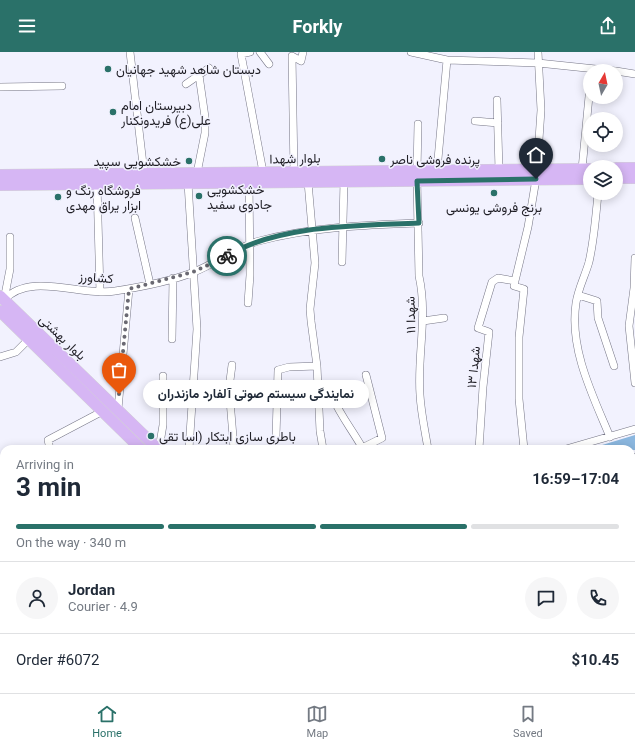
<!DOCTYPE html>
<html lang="en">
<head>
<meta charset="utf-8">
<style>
	:root { --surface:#fff; --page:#f6f6f7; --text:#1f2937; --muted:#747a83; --line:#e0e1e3; --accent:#2a7169 }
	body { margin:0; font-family:Roboto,Vazirmatn,sans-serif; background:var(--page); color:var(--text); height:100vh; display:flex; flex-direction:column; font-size:15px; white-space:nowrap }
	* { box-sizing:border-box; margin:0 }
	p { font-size:13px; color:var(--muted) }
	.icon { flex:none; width:22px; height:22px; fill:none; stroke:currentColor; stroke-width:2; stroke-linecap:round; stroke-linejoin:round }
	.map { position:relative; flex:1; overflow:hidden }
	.side { position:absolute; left:0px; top:393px; width:635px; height:248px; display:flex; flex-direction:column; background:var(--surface); border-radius:12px 12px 0 0; box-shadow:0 2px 10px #0003 }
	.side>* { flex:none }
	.needle { width:26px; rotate:9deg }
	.controls { position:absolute; left:583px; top:12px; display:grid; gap:8px }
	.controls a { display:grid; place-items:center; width:40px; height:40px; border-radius:50%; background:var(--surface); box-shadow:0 2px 10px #0003; font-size:20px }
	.pin { position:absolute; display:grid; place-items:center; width:34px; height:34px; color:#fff; margin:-41px -17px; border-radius:50% 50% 50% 0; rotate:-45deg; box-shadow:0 0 4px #0007 }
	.pin .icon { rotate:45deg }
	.courier { position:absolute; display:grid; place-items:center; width:40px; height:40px; margin:-20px; border:3px solid #2a7169; border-radius:50%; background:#fff; color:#222; box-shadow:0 1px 5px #0007 }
	.bubble { position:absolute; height:28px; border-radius:14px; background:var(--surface); box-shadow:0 2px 10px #0003; font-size:13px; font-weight:700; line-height:28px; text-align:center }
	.summary em { font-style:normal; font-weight:700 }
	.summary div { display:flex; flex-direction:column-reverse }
	.summary { display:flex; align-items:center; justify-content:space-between; height:68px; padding:0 16px }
	h1 { font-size:26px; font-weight:700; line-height:30px }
	.bar { display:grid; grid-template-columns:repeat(4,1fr); gap:6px 4px; align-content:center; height:48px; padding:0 16px }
	.bar i { height:5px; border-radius:3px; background:var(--line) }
	.bar .active { background:var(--accent) }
	.bar p { grid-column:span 4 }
	.line { display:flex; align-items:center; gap:10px; padding:0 16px; border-top:1px solid var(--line) }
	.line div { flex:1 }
	.round { display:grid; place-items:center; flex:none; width:42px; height:42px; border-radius:21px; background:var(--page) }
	header { display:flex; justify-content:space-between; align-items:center; height:52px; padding:0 16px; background:var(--accent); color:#fff; font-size:18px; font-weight:700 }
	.tabs { display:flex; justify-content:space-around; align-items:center; height:56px; border-top:1px solid var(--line); background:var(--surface); font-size:11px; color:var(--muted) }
	.tabs a { display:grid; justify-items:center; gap:2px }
	.tabs .active { color:var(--accent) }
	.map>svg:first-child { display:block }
	.water { fill:#8bb7df }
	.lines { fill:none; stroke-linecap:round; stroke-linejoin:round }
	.minor-casing { stroke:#767686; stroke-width:8 }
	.secondary-casing { stroke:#767686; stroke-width:12 }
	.primary-casing { stroke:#d2d2d4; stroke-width:12 }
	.minor { stroke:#fff; stroke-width:7 }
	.secondary { stroke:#fff; stroke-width:10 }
	.primary { stroke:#d6b6f4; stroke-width:11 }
	.done { stroke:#6a6972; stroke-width:4; stroke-dasharray:0 7.2 }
	.route { stroke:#2a7169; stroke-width:5 }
	.poi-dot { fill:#2a7169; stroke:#f2f2fe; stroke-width:1.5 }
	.labels { text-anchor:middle; stroke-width:3; stroke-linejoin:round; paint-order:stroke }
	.poi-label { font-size:13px; fill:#201f26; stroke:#f2f2fe; text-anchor:start }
	.street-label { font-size:13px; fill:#201f26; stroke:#f2f2fe }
</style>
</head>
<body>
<header><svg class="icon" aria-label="menu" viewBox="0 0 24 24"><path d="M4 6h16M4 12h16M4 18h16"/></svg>Forkly<svg class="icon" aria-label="share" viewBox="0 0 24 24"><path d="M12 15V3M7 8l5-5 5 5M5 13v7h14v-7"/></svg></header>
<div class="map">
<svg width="635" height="641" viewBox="0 0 635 641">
	<rect width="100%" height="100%" fill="#f2f2fe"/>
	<path class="water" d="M635,383V398L589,397Z
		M51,637H73L69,641H48Z"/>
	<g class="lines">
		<defs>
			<path id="minor" d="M130,0L144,121
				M250,0L241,2L263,120
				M260,0L269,12
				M411,0L447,8L437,118
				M447,8L538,11L615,19
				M616,19L635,22
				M186,32L209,16
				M0,35L62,34
				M497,48L499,118
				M475,69L498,71
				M537,117L541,58L538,0
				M582,117L590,34
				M417,119L418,72
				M294,120L292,4L301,9L303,0
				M197,121L205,81V65L199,23
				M417,129L419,224C428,265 417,303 420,343C421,361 425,379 428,397
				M308,130L315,211L310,257L311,269L317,314L320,379L323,397
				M188,131L197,277L189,397
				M97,132L100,240
				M598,141C596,164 594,188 589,210C585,224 578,237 576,251C569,297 593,344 610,385
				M135,166L150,232
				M635,206L634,236L629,274L635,331
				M342,210L344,129
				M515,229L514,234L524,237L519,285V347L524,397
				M578,243L597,249L598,266L614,314
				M4,248C30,219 82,245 115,239C141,235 169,230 194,220C217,211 236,195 259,189C311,175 365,173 419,171
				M4,248L10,217V185
				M248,251L250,223L249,130
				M423,269L444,266
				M172,287L173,226
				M0,305L16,300L29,287
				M232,313L229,336L234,397
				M319,342L332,344C340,363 353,379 363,397
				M118,357L129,237
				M276,385L278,318L289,315L317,314
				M362,396L382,386L366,323
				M50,397L48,388L103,359
				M159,397L163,373V324
				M479,397L483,335L489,280L478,276L492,230L498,226L515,229L528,175L536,127
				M566,397L635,377
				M0,409L4,408
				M631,445L635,444
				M0,460L4,459
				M0,480H4
				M0,504H4
				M631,514L635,513
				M631,601L635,600
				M208,637L209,641
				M256,637L257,641
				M517,637V641
				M612,637V641
				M439,641L440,637
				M481,641V637"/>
			<path id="secondary" d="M631,408L635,407"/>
			<path id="primary" d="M616,116H635
				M0,123L590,117
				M616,126H635
				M0,133L590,127
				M0,244L158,397
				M0,259L141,397
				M384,637L388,641
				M398,637L402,641"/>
		</defs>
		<use href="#minor" class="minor-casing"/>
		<use href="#secondary" class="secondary-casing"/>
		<use href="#primary" class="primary-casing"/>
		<use href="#minor" class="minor"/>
		<use href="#secondary" class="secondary"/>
		<use href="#primary" class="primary"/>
	</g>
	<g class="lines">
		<path class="done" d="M119,342L129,237L193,220L227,204"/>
		<path class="route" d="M227,204C279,172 359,174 419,171L417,129L536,127"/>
	</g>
	<g class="poi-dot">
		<circle cx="108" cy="17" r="4"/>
		<circle cx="113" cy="60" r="4"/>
		<circle cx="382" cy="107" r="4"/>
		<circle cx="189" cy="109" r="4"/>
		<circle cx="494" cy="141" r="4"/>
		<circle cx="199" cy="144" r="4"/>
		<circle cx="58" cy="145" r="4"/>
		<circle cx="151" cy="384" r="4"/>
	</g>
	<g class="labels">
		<g class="poi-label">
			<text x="116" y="22">دبستان شاهد شهید جهانیان</text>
			<text x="121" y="58">دبیرستان امام<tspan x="121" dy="15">علی(ع) فریدونکنار</tspan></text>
			<text x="390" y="112">پرنده فروشی ناصر</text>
			<text x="181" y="114" text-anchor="end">خشکشویی سپید</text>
			<text x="207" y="142">خشکشویی<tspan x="207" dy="15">جادوی سفید</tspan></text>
			<text x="66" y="143">فروشگاه رنگ و<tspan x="66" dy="15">ابزار یراق مهدی</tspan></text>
			<text x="494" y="160" text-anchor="middle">برنج فروشی یونسی</text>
			<text x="159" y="389">باطری سازی ابتکار (اسا تقی</text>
		</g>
		<g class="street-label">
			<text transform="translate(295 106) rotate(-1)" y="5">بلوار شهدا</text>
			<text transform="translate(96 225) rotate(4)" y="5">کشاورز</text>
			<text transform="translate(410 263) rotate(-91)" y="5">شهدا ۱۱</text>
			<text transform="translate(63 285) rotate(44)" y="5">بلوار بهشتی</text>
			<text transform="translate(473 315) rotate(-84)" y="5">شهدا ۱۳</text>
		</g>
	</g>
</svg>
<div class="controls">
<a><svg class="needle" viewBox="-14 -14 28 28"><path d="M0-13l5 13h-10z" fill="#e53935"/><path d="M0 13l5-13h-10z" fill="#747a83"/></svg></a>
<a><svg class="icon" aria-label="locate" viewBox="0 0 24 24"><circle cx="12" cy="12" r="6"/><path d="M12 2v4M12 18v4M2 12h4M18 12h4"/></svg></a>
<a><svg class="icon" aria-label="layers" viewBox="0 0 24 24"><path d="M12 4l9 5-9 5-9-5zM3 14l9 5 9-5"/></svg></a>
</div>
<div class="pin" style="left:119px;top:342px;background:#ea580c"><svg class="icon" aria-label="bag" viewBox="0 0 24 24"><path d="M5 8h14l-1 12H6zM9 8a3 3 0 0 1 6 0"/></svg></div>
<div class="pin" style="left:536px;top:127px;background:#1f2937"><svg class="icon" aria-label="home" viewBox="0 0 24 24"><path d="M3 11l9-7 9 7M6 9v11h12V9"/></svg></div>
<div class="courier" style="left:227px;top:204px"><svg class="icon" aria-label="bike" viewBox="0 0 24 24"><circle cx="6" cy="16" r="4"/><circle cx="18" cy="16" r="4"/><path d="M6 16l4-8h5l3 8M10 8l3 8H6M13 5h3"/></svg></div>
<div class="bubble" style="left:143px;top:328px;width:226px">نمایندگی سیستم صوتی آلفارد مازندران</div>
<section class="side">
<div class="summary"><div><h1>3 min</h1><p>Arriving in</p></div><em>16:59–17:04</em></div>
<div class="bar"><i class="active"></i><i class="active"></i><i class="active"></i><i></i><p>On the way · 340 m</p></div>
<div class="line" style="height:72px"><a class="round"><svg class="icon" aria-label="person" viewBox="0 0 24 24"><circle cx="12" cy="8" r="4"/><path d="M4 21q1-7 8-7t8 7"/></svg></a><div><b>Jordan</b><p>Courier · 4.9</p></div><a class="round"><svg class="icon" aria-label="chat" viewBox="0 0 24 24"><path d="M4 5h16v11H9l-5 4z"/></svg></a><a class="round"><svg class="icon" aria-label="phone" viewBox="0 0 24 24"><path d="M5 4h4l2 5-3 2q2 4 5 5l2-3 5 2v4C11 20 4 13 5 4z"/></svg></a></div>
<div class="line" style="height:52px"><div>Order #6072</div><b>$10.45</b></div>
</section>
</div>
<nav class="tabs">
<a class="active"><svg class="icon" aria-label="home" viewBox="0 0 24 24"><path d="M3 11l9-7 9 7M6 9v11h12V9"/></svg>Home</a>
<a><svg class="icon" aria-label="map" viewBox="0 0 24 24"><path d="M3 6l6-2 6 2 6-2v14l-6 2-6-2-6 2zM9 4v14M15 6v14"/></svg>Map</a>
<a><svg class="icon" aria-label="saved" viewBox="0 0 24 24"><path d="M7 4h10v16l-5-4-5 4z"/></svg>Saved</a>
</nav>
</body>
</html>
